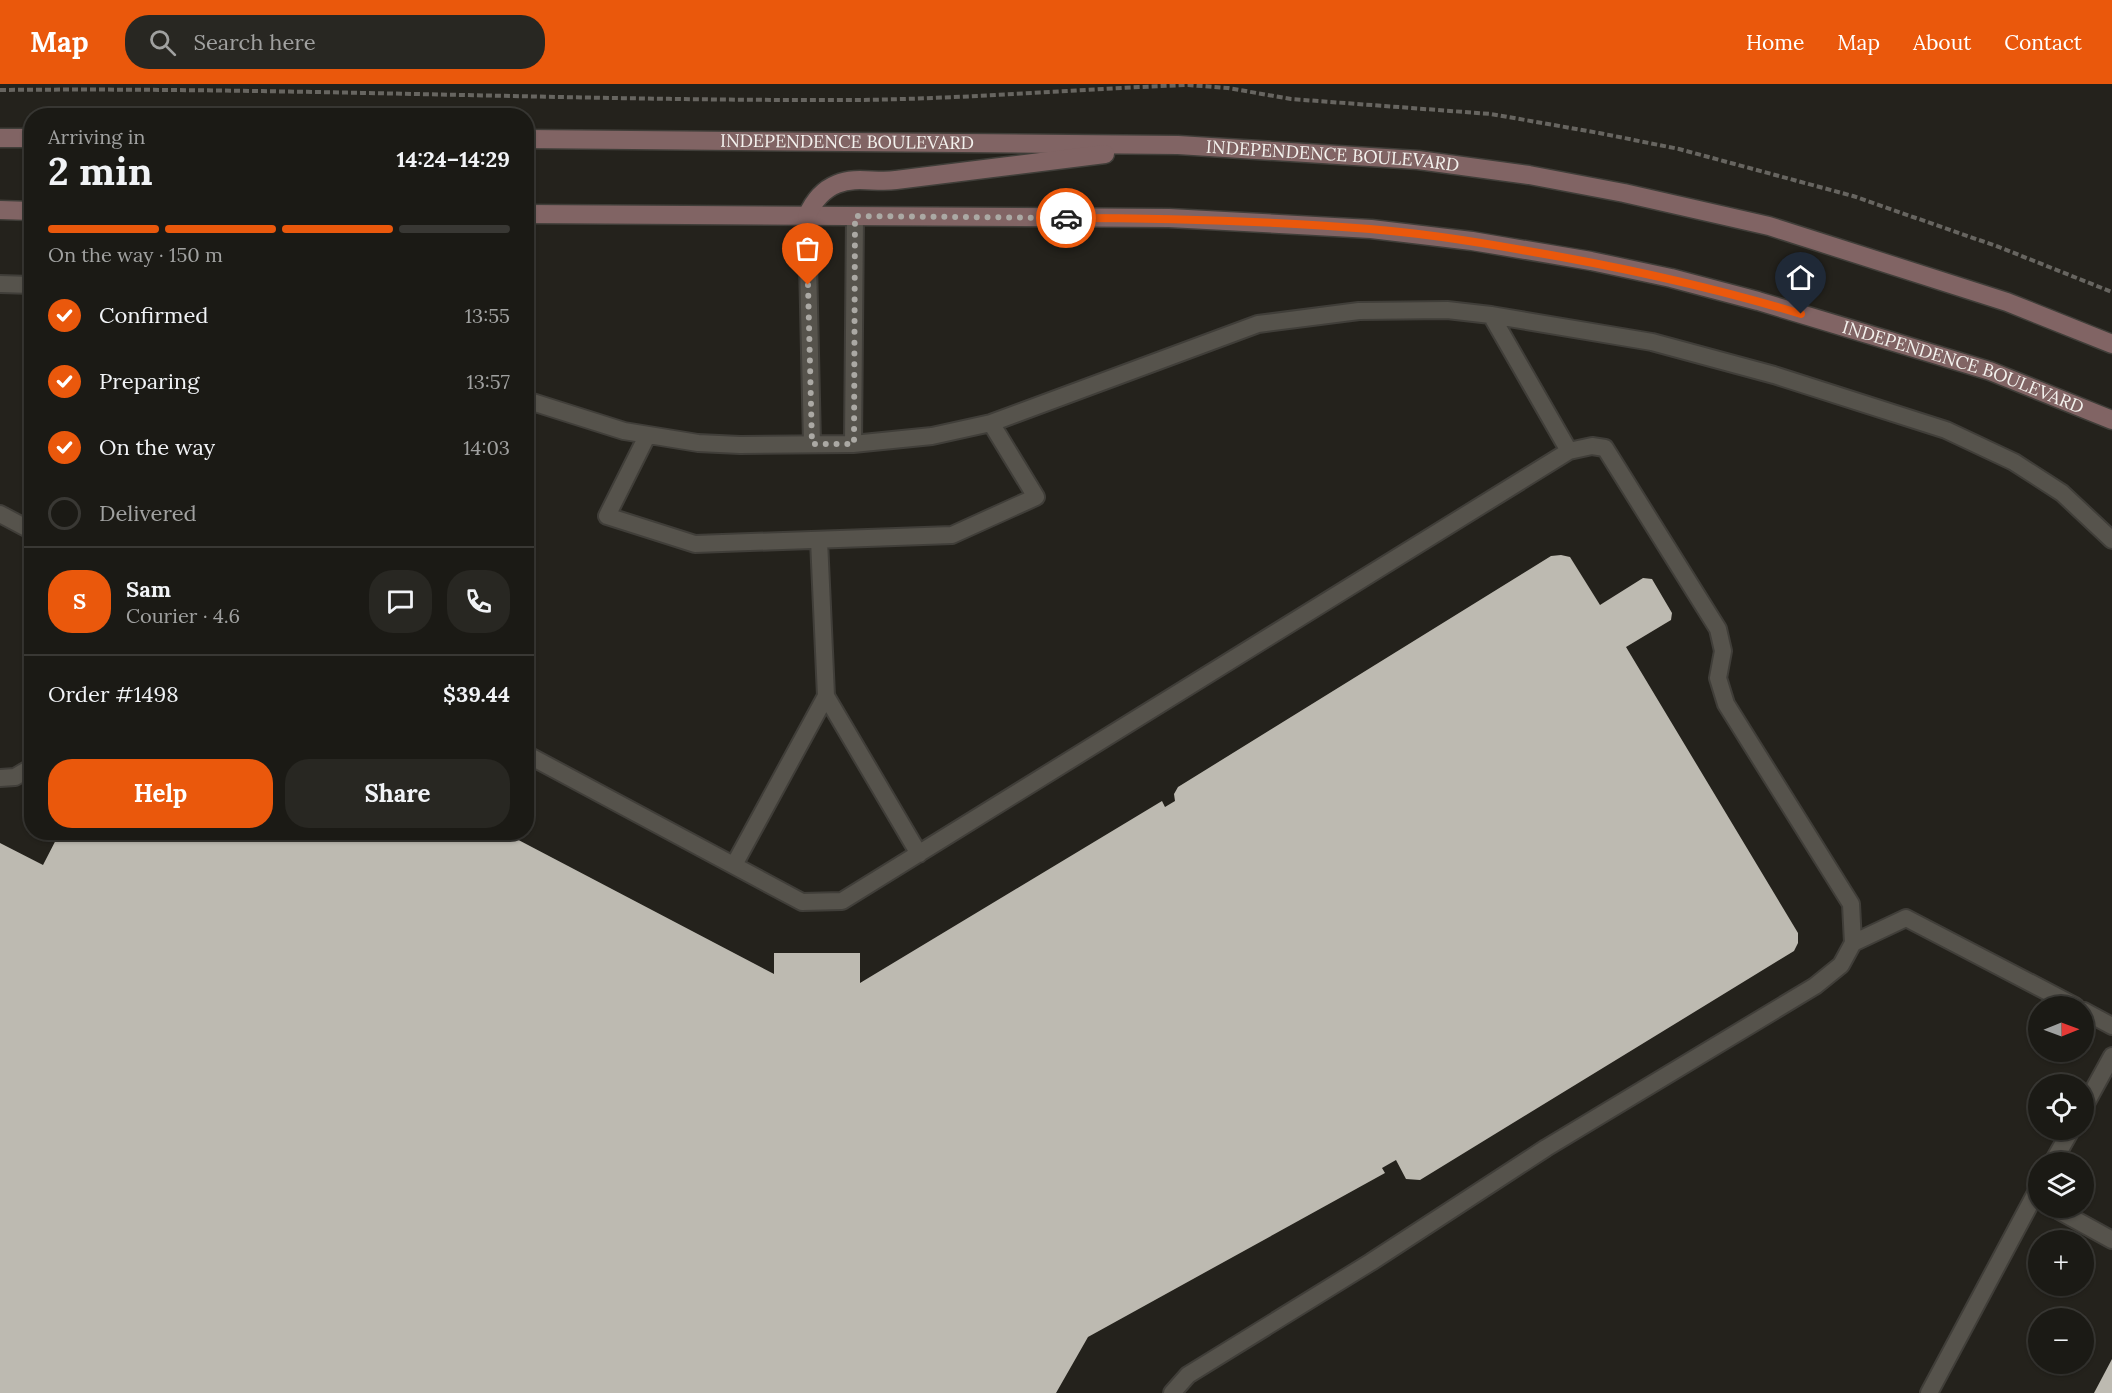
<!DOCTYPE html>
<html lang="en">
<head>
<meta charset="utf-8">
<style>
	:root { --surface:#1b1a15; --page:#282722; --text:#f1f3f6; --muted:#a0a1a0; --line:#393834; --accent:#ea580c }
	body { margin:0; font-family:Lora,serif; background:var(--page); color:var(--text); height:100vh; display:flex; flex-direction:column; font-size:22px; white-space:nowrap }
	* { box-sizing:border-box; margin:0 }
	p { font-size:20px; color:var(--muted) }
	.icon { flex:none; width:33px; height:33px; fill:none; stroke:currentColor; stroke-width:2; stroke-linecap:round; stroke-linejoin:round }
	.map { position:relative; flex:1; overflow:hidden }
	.side { position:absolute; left:24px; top:24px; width:510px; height:732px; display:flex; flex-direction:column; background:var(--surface); border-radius:24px; box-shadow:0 2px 4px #0004,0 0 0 2px var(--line) }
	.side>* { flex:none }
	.needle { width:39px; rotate:89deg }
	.fabs { position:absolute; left:2028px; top:912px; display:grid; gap:12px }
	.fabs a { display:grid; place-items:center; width:66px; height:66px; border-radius:50%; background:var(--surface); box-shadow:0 2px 4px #0004,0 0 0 2px var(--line); font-size:30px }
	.pin { position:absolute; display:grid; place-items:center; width:51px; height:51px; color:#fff; margin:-62px -26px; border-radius:50% 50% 50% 0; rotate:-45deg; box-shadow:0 0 6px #0007 }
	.pin .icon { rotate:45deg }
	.courier { position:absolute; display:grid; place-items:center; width:60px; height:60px; margin:-30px; border:4px solid #ea580c; border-radius:50%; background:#fff; color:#222; box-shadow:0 2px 8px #0007 }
	.overview em { font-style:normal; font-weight:700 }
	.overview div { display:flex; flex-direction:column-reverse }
	.overview { display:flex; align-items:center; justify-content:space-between; height:102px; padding:0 24px }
	h1 { font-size:39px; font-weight:700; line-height:45px }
	.bar { display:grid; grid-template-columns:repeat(4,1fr); gap:9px 6px; align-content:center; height:72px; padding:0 24px }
	.bar i { height:8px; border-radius:4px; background:var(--line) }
	.bar .on { background:var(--accent) }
	.bar p { grid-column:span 4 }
	.line { display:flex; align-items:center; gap:15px; padding:0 24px; border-top:2px solid var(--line) }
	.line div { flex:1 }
	.round { display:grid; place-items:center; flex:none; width:63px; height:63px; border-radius:24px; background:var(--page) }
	ol { padding:0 24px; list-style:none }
	li { display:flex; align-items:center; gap:18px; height:66px }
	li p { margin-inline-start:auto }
	li .icon { padding:6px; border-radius:50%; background:var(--accent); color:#fff; stroke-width:4 }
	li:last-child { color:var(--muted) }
	li i { width:33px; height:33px; border:3px solid var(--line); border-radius:50% }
	.primary-button { display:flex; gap:12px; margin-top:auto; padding:12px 24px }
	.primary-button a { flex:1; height:69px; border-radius:24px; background:var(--accent); color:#fff; font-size:24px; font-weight:700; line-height:69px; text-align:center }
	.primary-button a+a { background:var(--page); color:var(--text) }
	header { display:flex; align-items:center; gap:36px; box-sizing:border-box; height:84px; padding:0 30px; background:var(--accent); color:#fff }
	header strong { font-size:28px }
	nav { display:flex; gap:33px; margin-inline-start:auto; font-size:21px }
	.search { width:420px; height:54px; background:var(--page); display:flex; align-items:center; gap:15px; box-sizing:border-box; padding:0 21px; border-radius:24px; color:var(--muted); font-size:22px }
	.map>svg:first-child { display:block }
	.building { fill:#bdbab1 }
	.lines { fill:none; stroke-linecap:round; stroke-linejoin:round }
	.service-casing { stroke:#403e39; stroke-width:20 }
	.secondary-casing { stroke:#403e39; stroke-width:21 }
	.path { stroke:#676560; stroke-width:4; stroke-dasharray:6 3; stroke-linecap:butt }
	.service { stroke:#56534c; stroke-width:16 }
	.secondary { stroke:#816464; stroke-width:18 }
	.done { stroke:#aba9a4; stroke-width:6; stroke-dasharray:0 10.8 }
	.route { stroke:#ea580c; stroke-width:8 }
	.labels { text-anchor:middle; stroke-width:6; stroke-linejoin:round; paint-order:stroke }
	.street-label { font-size:18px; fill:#f3f1ed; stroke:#24221c }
</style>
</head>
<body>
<header>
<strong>Map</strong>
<div class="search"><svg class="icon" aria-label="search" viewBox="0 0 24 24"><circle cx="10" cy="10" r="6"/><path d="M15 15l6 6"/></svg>Search here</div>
<nav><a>Home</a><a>Map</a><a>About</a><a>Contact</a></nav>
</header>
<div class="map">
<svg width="2112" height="1309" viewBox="0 0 2112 1309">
	<rect width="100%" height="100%" fill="#24221c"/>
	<path class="building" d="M1561,471L1570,473L1600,521L1643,494L1652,495L1672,529L1671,536L1626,563L1798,849V859L1794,867L1420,1096L1406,1095L1396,1076L1382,1084L1385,1089L1088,1253L1056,1309H0V759L43,781L60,748H503L774,890V869H860V899L1162,717L1165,723L1175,717L1174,710L1178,703L1551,472Z
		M2112,1275V1309H2094Z"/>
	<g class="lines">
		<defs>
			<path id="service" d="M807,132L812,360
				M0,200L32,201
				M1491,231L1569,367
				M526,316L624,347L698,359L740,361L853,360L932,352L991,339L1258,240L1359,227L1447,226L1491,231L1652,258L1774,291L1946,346L2014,378L2062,409L2112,456
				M647,352L607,432L695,460L952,451L1036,413L991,339
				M853,360L855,132
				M0,430L32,447
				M819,456L826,612L919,770
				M526,670L802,818L842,817L1569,367L1592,362L1605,364L1718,545L1723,567L1718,594L1726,620L1851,820L1853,859L1841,881L1815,902L1546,1064L1371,1178L1188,1291L1172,1309
				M0,694L15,693L32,683
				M734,781L826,612
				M1853,859L1906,834L2075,922
				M2084,927L2112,942
				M2084,1023L2112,972
				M2053,1078L2071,1046
				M2054,1124L2112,1156
				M1929,1309L2038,1105"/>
			<g id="secondary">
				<path d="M0,54H32"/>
				<path id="s1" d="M526,55L1178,61L1418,76L1529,91L1624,109L1769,142L2007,218L2112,260"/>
				<path d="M0,126L32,127"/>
				<path id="s2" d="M526,130L1169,134L1371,145L1472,157L1591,177L1671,194L1758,217L1990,287L2112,336"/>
				<path d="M807,132C813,118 822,106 837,100C856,92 876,99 896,96C966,87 1035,79 1105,70"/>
			</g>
		</defs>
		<use href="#service" class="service-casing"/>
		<use href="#secondary" class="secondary-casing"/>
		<path class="path" d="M0,6C285,3 569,17 854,16C965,15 1077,5 1188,1L1228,4L1291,15L1491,30L1599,49L1679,65L1853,112L1999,163L2112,208"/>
		<use href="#service" class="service"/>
		<use href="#secondary" class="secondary"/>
	</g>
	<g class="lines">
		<path class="done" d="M808,201L812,360H854L855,132L1066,134"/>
		<path class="route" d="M1066,134C1167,134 1269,137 1370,145C1421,149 1472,157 1522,166C1617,182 1709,202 1801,230"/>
	</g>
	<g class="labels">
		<g class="street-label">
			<text dy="6" stroke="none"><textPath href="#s1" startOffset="321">INDEPENDENCE BOULEVARD</textPath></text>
			<text dy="6" stroke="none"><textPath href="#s1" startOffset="807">INDEPENDENCE BOULEVARD</textPath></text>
			<text dy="6" stroke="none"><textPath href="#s2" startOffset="1455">INDEPENDENCE BOULEVARD</textPath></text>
		</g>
	</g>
</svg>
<div class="fabs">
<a><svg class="needle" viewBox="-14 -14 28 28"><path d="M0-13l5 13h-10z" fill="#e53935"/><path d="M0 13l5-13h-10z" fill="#a0a1a0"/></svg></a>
<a><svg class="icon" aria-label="locate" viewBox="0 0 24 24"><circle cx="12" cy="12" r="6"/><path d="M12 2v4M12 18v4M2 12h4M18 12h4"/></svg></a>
<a><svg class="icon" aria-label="layers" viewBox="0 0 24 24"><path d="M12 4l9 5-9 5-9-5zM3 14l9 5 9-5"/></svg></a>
<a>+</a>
<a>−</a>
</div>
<div class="pin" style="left:808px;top:201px;background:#ea580c"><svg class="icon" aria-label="bag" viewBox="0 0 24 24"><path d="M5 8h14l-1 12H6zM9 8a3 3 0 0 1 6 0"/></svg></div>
<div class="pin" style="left:1801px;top:230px;background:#1f2937"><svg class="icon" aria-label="home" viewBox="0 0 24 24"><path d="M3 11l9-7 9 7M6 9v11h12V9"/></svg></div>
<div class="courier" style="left:1066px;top:134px"><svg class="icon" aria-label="car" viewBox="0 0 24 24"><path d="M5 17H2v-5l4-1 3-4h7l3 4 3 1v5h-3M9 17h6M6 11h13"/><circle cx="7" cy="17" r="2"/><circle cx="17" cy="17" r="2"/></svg></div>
<section class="side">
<div class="overview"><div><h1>2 min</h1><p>Arriving in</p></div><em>14:24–14:29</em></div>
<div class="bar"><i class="on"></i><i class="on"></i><i class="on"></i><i></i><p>On the way · 150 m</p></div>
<ol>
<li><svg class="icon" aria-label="check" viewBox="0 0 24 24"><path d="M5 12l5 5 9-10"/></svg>Confirmed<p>13:55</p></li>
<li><svg class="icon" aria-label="check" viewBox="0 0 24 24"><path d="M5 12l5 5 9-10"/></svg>Preparing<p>13:57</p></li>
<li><svg class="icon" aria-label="check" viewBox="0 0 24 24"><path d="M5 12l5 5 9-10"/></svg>On the way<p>14:03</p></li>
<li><i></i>Delivered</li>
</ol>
<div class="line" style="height:108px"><b class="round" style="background:var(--accent);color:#fff">S</b><div><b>Sam</b><p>Courier · 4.6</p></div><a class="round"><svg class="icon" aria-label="chat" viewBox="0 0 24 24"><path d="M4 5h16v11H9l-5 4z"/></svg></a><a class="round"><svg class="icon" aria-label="phone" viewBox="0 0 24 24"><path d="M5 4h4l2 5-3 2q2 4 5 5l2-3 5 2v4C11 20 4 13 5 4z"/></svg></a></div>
<div class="line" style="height:78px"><div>Order #1498</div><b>$39.44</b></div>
<div class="primary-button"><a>Help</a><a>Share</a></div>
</section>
</div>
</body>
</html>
